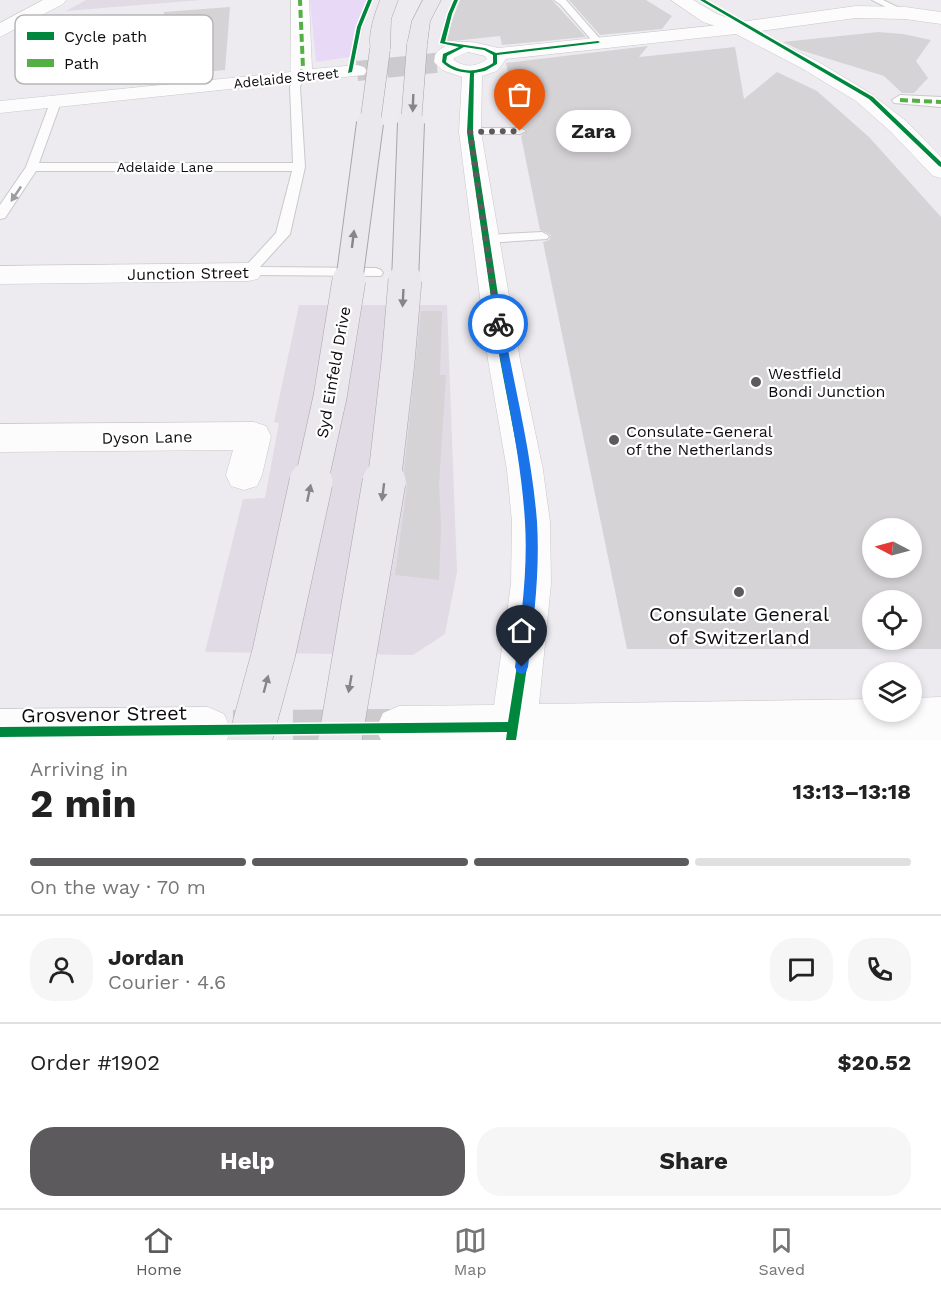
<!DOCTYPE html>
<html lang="en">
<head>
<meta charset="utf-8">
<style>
	:root { --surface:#fff; --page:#f6f6f6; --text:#222; --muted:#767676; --line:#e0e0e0; --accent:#5c5a5d }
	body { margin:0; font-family:"Work Sans",sans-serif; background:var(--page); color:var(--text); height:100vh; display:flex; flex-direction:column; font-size:22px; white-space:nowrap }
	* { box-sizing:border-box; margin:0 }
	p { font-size:20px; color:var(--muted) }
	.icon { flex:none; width:33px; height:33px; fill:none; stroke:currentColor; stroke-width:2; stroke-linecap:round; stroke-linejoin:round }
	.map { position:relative; height:740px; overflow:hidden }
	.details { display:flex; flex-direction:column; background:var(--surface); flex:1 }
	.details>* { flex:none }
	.needle { width:39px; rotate:276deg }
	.controls { position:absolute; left:862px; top:518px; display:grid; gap:12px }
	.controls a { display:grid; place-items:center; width:60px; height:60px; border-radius:50%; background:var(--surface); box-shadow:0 3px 9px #0003; font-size:30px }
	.pin { position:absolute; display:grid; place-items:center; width:51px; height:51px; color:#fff; margin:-62px -26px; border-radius:50% 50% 50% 0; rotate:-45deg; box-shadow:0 0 6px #0007 }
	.pin .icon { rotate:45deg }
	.courier { position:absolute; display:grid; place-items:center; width:60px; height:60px; margin:-30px; border:4px solid #1a73e8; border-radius:50%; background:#fff; color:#222; box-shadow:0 2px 8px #0007 }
	.bubble { position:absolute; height:42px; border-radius:21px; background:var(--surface); box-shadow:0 3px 9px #0003; font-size:20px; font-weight:700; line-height:42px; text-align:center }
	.summary em { font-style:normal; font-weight:700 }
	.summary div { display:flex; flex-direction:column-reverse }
	.summary { display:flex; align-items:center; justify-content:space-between; height:102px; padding:0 30px }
	h1 { font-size:39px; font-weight:700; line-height:45px }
	.bar { display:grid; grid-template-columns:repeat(4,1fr); gap:9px 6px; align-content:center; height:72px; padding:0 30px }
	.bar i { height:8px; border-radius:4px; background:var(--line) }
	.bar .active { background:var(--accent) }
	.bar p { grid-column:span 4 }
	.line { display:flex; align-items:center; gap:15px; padding:0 30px; border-top:2px solid var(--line) }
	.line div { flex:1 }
	.round { display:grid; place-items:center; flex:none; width:63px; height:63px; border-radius:24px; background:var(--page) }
	.button { display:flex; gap:12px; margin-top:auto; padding:12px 30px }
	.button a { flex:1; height:69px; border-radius:24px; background:var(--accent); color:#fff; font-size:24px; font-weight:700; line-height:69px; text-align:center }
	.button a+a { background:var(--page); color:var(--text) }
	.dock { display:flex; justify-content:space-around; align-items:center; height:84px; border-top:2px solid var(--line); background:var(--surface); font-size:16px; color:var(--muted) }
	.dock a { display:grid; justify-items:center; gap:3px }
	.dock .active { color:var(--accent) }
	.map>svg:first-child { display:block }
	.built { fill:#e0dbe5 }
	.green { fill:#e8daf6 }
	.building { fill:#d5d3d6; fill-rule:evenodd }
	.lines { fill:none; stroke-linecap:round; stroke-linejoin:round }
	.minor-tunnel-far1 { stroke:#cccacd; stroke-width:20; stroke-dasharray:20 10; stroke-linecap:butt }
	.minor-tunnel { stroke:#cccacd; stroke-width:40; stroke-dasharray:40 20; stroke-linecap:butt }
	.service-casing { stroke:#c9c8ca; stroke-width:2 }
	.pedestrian-casing { stroke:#c9c8ca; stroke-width:2 }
	.minor-casing { stroke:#c9c8ca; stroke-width:1 }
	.tertiary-casing { stroke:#c9c8ca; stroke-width:1 }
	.primary-casing { stroke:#a9a4ae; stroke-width:1 }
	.service { fill:#fcfcfd; fill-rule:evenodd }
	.pedestrian { fill:#fcfcfd; fill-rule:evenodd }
	.minor { fill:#fcfcfd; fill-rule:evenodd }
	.tertiary { fill:#fcfcfd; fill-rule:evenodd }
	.primary { fill:#eae8ec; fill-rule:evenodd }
	.primary-bridge-far3-casing { stroke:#a9a4ae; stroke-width:21; stroke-linecap:butt }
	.primary-bridge-far2-casing { stroke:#a9a4ae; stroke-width:28; stroke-linecap:butt }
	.primary-bridge-far1-casing { stroke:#a9a4ae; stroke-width:34; stroke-linecap:butt }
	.primary-bridge-casing { stroke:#a9a4ae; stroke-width:44; stroke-linecap:butt }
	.primary-bridge-far3 { stroke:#eae8ec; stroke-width:20 }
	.primary-bridge-far2 { stroke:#eae8ec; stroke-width:26 }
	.primary-bridge-far1 { stroke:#eae8ec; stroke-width:33 }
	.primary-bridge { stroke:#eae8ec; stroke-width:43 }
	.quiet { stroke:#54b044; stroke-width:4; stroke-dasharray:8 4; stroke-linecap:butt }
	.cycleway-casing { stroke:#fff; stroke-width:3 }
	.cycleway { fill:#00873e; fill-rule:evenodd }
	.oneway { fill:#878589 }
	.oneway2 { fill:#9d9c9e }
	.route { fill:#1a73e8 }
	.done { stroke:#5c5a5d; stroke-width:6; stroke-dasharray:0 10.8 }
	.poi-dot { fill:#5c5a5d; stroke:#fff; stroke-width:2 }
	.labels { text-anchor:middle; stroke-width:4.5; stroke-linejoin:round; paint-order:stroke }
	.far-street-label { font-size:14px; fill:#0e0c0f; stroke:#fff }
	.street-label { font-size:16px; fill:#0e0c0f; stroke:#fff }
	.poi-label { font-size:16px; fill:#0e0c0f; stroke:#fff; text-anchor:start }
	.near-poi-label { font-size:20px; fill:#0e0c0f; stroke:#fff }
	.near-street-label { font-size:20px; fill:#0e0c0f; stroke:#fff }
	.key { fill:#fff; stroke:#b7b6b7; stroke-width:1.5 }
	.key-label { font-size:16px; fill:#0e0c0f }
</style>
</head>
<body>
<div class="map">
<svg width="941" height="740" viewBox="0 0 941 740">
	<rect width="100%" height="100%" fill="#edebef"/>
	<path class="built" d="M86,0H201L66,11Z
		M299,305H447L457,572L445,634L413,655L205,652L243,499L265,498L279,423L274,422Z"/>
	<path class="green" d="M310,0H373L365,19L357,56L316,62Z"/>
	<path class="building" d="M460,0H552L586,37L502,45L500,36L444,42Z
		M569,0H646L672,16L662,29L600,35Z
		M230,7L225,70L152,77L164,12Z
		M878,32L903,34L931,40L916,61L928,78L914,93H902L884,76L800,50L783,42Z
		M648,46L639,57L735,47L744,99L777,72L817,91L869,137L941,217V649H627L543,242L549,240L551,235L540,230L521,136L528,130L519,126L506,63ZM873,528H912V567H873ZM873,600H912V639H873Z
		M421,311H442L440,375H446L439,485L441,525L439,580L395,575L407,486L404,471Z"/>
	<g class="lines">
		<path class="minor-tunnel-far1" d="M357,71L444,62"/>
		<path class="minor-tunnel" d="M233,730L399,729"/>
		<defs>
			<path id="service" d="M554,0H566L601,40V44H595L560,4Z
				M872,0H883L910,13L902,15Z
				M299,74L304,77L300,87L305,167L290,234L260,267L376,268L381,270L383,273L381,276L243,275L241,272L243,269L276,233L292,171H36L5,218L0,219V205L26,167L51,100L55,99L61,102L39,163H293L290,87L295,75Z
				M470,128H520L526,131L520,134H466L464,132Z
				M542,232L549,236L547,239L486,243L479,239L486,235Z"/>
			<path id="pedestrian" d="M900,95L941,97V107L894,103L892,100Z"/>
			<path id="minor" d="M291,0H309L312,69L357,65L364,67L367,71L364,75L0,113V101L291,72Z
				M739,23L817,61L870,93L906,121L941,157V178L933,176L890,131L856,101L803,69L736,34L506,59L497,71L482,76L481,132L520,360L543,470L550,522L551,584L539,704L873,699V711H912V698L941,697V740H381L376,729L383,713L399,706L494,705L511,584L512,522L507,470L488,360L459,132L462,77L442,70L434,62L435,55C450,34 478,43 498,48ZM468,52L485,56L487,59C477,67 465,68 454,60V58Z
				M248,263L258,265L262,272L258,279L248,281L0,284V266Z
				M254,422L266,426L271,436L262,475L257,486L244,490L231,486L226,475L233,450L0,452V424Z
				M208,707L224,714L231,730L227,740H0V709Z"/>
			<path id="tertiary" d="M43,0H66L63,4L0,37V23Z
				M671,0H693L717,14L740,22L856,6L905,7L941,12V24L905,19L856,18L739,34L703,22Z"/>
			<path id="primary" d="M380,0H398L391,19L390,49L387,53H373C365,41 375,13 380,0Z
				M423,0H441L430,21L427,45L424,49H410L407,45L412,21Z"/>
		</defs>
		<use href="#service" class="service-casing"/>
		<use href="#pedestrian" class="pedestrian-casing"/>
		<use href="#minor" class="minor-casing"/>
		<use href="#tertiary" class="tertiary-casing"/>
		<use href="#primary" class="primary-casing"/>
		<use href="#service" class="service"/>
		<use href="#pedestrian" class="pedestrian"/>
		<use href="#minor" class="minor"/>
		<use href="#tertiary" class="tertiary"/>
		<use href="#primary" class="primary"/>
		<defs>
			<path id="primary-bridge-far3" d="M370,124L380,49
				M411,124L417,45"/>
			<path id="primary-bridge-far2" d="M349,282L370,123
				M405,282L411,123"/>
			<path id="primary-bridge-far1" d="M311,483L330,397L349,280
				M384,483L398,362L405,280"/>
			<path id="primary-bridge" d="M250,740L274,652L311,482
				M340,740L384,482"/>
		</defs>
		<use href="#primary-bridge-far3" class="primary-bridge-far3-casing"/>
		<use href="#primary-bridge-far2" class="primary-bridge-far2-casing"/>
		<use href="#primary-bridge-far1" class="primary-bridge-far1-casing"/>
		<use href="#primary-bridge" class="primary-bridge-casing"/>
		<use href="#primary-bridge-far3" class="primary-bridge-far3"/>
		<use href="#primary-bridge-far2" class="primary-bridge-far2"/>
		<use href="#primary-bridge-far1" class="primary-bridge-far1"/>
		<use href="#primary-bridge" class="primary-bridge"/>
		<path class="quiet" d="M299,77L303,68L300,0
			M900,100L941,102"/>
		<defs>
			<path id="cycleway" d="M368,0H372L361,27L352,72L348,73L357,27Z
				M454,0H458L452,14L445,42L485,48L496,53L598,41L600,42L598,43L497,55V64L485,71L474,73L473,132L508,360L529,470L535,522L536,584L530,647L516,740H506L507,732L0,737V727L508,722L520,647L526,584L527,522L521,470L500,360L467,132L470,73C459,72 450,70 442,62L443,54L459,47L440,43L448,14ZM464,47L484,50L493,55V63C478,73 460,73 446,62L447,56Z
				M700,0H705L873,97L941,162V167L939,166L869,99Z"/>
		</defs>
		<use href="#cycleway" class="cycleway-casing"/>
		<use href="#cycleway" class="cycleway"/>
	</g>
	<defs><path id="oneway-solid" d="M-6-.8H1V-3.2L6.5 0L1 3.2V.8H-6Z" transform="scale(1.5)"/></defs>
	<g class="oneway">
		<use href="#oneway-solid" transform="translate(413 103) rotate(92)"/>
		<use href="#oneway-solid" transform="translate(353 239) rotate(-83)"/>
		<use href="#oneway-solid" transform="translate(403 298) rotate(93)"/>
		<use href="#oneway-solid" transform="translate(383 492) rotate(97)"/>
		<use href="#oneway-solid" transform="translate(309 493) rotate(-78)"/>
		<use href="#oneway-solid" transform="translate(266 684) rotate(-75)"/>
		<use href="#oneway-solid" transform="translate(350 684) rotate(100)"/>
	</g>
	<use class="oneway2" href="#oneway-solid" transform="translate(16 194) rotate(124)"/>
	<path class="route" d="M498,320L503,324C515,389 532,455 537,522C540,570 534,619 528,667L526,672L522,674L517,672L515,667C521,619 528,571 525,522C521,455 505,389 494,324Z"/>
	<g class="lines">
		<path class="done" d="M498,324L470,132L520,131"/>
	</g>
	<g class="poi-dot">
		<circle cx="756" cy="382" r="6"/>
		<circle cx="614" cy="440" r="6"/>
		<circle cx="739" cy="592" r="6"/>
	</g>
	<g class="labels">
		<g class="far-street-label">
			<text transform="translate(286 78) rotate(-6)" y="5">Adelaide Street</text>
			<text x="165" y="172">Adelaide Lane</text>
		</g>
		<g class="street-label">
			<text transform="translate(188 273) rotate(-1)" y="6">Junction Street</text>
			<text transform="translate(333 372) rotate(-80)" y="6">Syd Einfeld Drive</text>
			<text transform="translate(147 437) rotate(-1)" y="6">Dyson Lane</text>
		</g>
		<g class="poi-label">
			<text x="768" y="379">Westfield<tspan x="768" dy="18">Bondi Junction</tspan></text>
			<text x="626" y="437">Consulate-General<tspan x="626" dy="18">of the Netherlands</tspan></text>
		</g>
		<g class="near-poi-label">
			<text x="739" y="621">Consulate General<tspan x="739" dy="23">of Switzerland</tspan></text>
		</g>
		<g class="near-street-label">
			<text transform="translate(104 714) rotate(-1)" y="7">Grosvenor Street</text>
		</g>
	</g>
	<rect x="15" y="15" width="198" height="69" rx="9" class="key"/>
	<rect x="27" y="32" width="27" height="8" fill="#00873e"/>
	<rect x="27" y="59" width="27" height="8" fill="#54b044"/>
	<g class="key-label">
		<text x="64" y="42">Cycle path</text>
		<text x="64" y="69">Path</text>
	</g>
</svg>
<div class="controls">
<a><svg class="needle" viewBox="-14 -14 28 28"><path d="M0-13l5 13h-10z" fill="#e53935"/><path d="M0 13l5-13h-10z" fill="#767676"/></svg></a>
<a><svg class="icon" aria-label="locate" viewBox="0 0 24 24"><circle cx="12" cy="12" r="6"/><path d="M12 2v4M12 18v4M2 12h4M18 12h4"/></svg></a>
<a><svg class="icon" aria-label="layers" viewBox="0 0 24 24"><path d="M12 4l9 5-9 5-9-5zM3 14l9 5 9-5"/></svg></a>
</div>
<div class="pin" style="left:520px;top:131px;background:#ea580c"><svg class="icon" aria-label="bag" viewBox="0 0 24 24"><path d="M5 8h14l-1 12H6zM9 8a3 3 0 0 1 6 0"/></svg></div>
<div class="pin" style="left:522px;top:667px;background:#1f2937"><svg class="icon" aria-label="home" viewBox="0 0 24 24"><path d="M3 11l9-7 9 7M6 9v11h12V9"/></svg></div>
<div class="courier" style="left:498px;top:324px"><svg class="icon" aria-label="bike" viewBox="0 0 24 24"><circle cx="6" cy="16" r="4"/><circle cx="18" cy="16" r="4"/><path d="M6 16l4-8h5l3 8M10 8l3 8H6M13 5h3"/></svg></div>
<div class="bubble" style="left:556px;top:110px;width:75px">Zara</div>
</div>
<section class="details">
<div class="summary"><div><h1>2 min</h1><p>Arriving in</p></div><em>13:13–13:18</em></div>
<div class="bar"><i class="active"></i><i class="active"></i><i class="active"></i><i></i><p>On the way · 70 m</p></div>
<div class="line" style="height:108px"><a class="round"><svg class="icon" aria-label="person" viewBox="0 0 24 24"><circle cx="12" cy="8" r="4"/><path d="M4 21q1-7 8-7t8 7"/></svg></a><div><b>Jordan</b><p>Courier · 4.6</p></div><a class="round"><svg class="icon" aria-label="chat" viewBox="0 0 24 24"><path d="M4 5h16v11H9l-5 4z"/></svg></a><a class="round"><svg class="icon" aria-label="phone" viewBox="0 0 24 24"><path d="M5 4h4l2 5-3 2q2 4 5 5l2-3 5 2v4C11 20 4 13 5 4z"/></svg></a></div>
<div class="line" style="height:78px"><div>Order #1902</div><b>$20.52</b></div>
<div class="button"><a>Help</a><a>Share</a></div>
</section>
<nav class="dock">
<a class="active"><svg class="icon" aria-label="home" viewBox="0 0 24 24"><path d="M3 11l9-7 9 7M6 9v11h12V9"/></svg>Home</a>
<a><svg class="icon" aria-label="map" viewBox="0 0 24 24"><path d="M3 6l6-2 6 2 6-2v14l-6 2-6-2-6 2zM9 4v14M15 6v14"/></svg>Map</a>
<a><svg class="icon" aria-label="saved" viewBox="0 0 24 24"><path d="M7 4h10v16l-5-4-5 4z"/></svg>Saved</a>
</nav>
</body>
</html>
